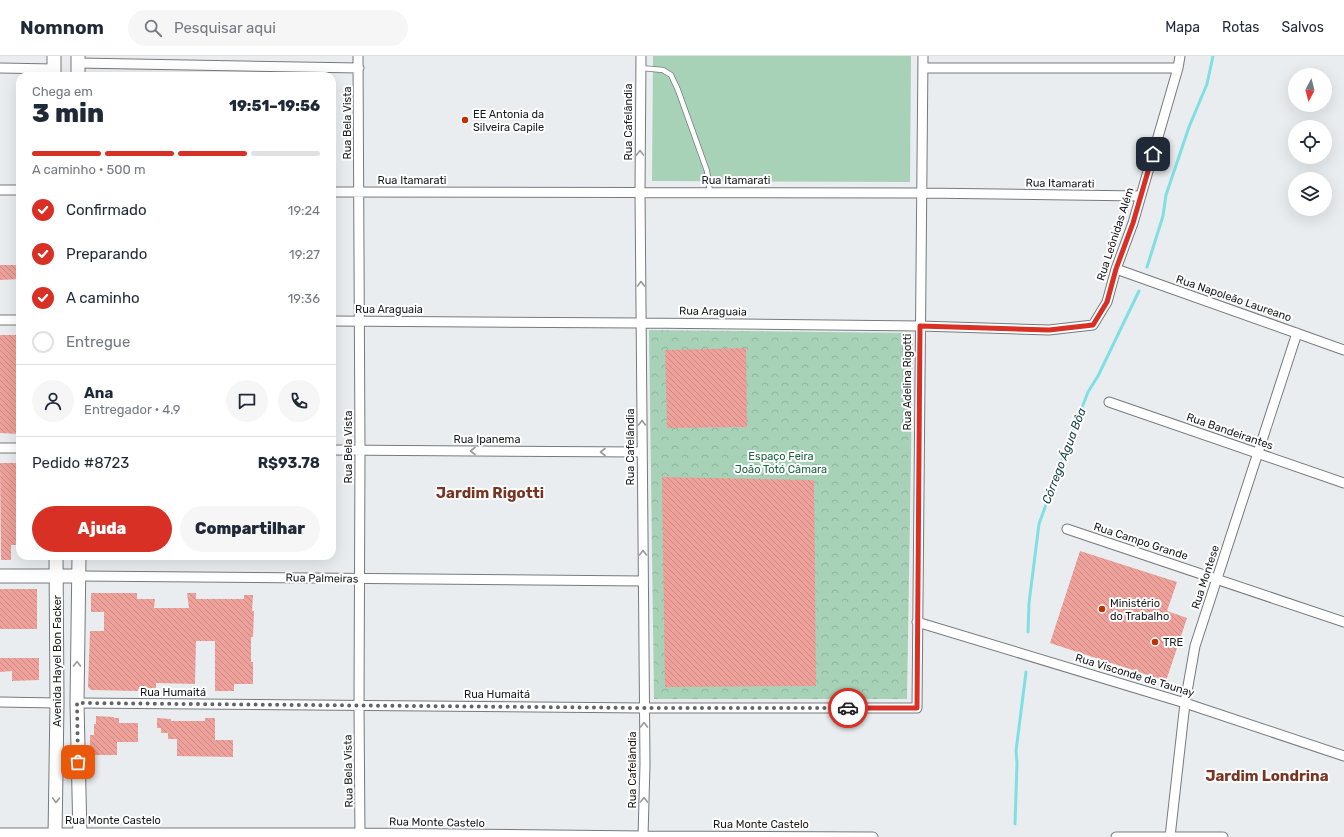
<!DOCTYPE html>
<html lang="pt">
<head>
<meta charset="utf-8">
<style>
	:root { --surface:#fff; --page:#f6f6f7; --text:#1f2937; --muted:#747a83; --line:#e0e1e3; --accent:#d93025 }
	body { margin:0; font-family:Rubik,sans-serif; background:var(--page); color:var(--text); height:100vh; display:flex; flex-direction:column; font-size:15px; white-space:nowrap }
	* { box-sizing:border-box; margin:0 }
	p { font-size:13px; color:var(--muted) }
	.icon { flex:none; width:22px; height:22px; fill:none; stroke:currentColor; stroke-width:2; stroke-linecap:round; stroke-linejoin:round }
	.map { position:relative; flex:1; overflow:hidden }
	.side { position:absolute; left:16px; top:16px; width:320px; height:488px; display:flex; flex-direction:column; background:var(--surface); border-radius:12px; box-shadow:0 4px 16px #0002 }
	.side>* { flex:none }
	.needle { width:26px; rotate:187deg }
	.buttons { position:absolute; left:1288px; top:12px; display:grid; gap:8px }
	.buttons a { display:grid; place-items:center; width:44px; height:44px; border-radius:50%; background:var(--surface); box-shadow:0 4px 16px #0002; font-size:20px }
	.pin { position:absolute; display:grid; place-items:center; width:34px; height:34px; color:#fff; margin:-17px; border-radius:8px; box-shadow:0 2px 6px #0006 }
	.courier { position:absolute; display:grid; place-items:center; width:40px; height:40px; margin:-20px; border:3px solid #d93025; border-radius:50%; background:#fff; color:#222; box-shadow:0 1px 5px #0007 }
	.head em { font-style:normal; font-weight:800 }
	.head div { display:flex; flex-direction:column-reverse }
	.head { display:flex; align-items:center; justify-content:space-between; height:68px; padding:0 16px }
	h1 { font-size:26px; font-weight:800; line-height:30px }
	.bar { display:grid; grid-template-columns:repeat(4,1fr); gap:6px 4px; align-content:center; height:48px; padding:0 16px }
	.bar i { height:5px; border-radius:3px; background:var(--line) }
	.bar .current { background:var(--accent) }
	.bar p { grid-column:span 4 }
	.line { display:flex; align-items:center; gap:10px; padding:0 16px; border-top:1px solid var(--line) }
	.line div { flex:1 }
	.round { display:grid; place-items:center; flex:none; width:42px; height:42px; border-radius:21px; background:var(--page) }
	ol { padding:0 16px; list-style:none }
	li { display:flex; align-items:center; gap:12px; height:44px }
	li p { margin-inline-start:auto }
	li .icon { padding:4px; border-radius:50%; background:var(--accent); color:#fff; stroke-width:4 }
	li:last-child { color:var(--muted) }
	li i { width:22px; height:22px; border:2px solid var(--line); border-radius:50% }
	.action { display:flex; gap:8px; margin-top:auto; padding:8px 16px }
	.action a { flex:1; height:46px; border-radius:24px; background:var(--accent); color:#fff; font-size:16px; font-weight:800; line-height:46px; text-align:center }
	.action a+a { background:var(--page); color:var(--text) }
	header { display:flex; align-items:center; gap:24px; box-sizing:border-box; height:56px; padding:0 20px; background:var(--surface); border-bottom:1px solid var(--line) }
	header strong { font-size:19px }
	nav { display:flex; gap:22px; margin-inline-start:auto; font-size:14px }
	.search { width:280px; height:36px; background:var(--page); display:flex; align-items:center; gap:10px; box-sizing:border-box; padding:0 14px; border-radius:22px; color:var(--muted); font-size:15px }
	.map>svg:first-child { display:block }
	.park { fill:url(#park-crowns) }
	.pitch { fill:#a8d2b7 }
	.lines { fill:none; stroke-linecap:round; stroke-linejoin:round }
	.stream { stroke:#7fdfe3; stroke-width:3 }
	.building { fill:url(#building-back-hatch) }
	.lane-casing { stroke:#777a7d; stroke-width:6 }
	.street-casing { stroke:#777a7d; stroke-width:11 }
	.secondary-casing { stroke:#777a7d; stroke-width:15 }
	.lane { stroke:#fff; stroke-width:4.5 }
	.street { stroke:#fff; stroke-width:9 }
	.secondary { stroke:#fff; stroke-width:13 }
	.oneway { stroke:#989899 }
	.done { stroke:#626466; stroke-width:4; stroke-dasharray:0 7.2 }
	.route { stroke:#d93025; stroke-width:5 }
	.poi-dot { fill:#bb3200; stroke:#fff; stroke-width:1.5 }
	.labels { text-anchor:middle; stroke-width:4; stroke-linejoin:round; paint-order:stroke }
	.poi-label { font-size:11px; fill:#191b1c; stroke:#fff; text-anchor:start }
	.street-label { font-size:11px; fill:#191b1c; stroke:#fff }
	.park-label { font-size:11px; fill:#1a663f; stroke:#fff }
	.water-label { font-size:12px; font-style:italic; fill:#113f40; stroke:#fff }
	.district-label { font-size:15px; font-weight:bold; fill:#793523; stroke:#fff }
</style>
</head>
<body>
<header>
<strong>Nomnom</strong>
<div class="search"><svg class="icon" aria-label="search" viewBox="0 0 24 24"><circle cx="10" cy="10" r="6"/><path d="M15 15l6 6"/></svg>Pesquisar aqui</div>
<nav><a>Mapa</a><a>Rotas</a><a>Salvos</a></nav>
</header>
<div class="map">
<svg width="1344" height="781" viewBox="0 0 1344 781">
	<defs>
		<pattern id="park-crowns" width="20" height="18" patternUnits="userSpaceOnUse"><rect width="20" height="18" fill="#a8d2b7"/><path d="M2 6a3 3 0 1 1 6 0M12 15a3 3 0 1 1 6 0" fill="none" stroke="#90b49d"/></pattern>
		<pattern id="building-back-hatch" width="6" height="6" patternUnits="userSpaceOnUse"><rect width="6" height="6" fill="#eda19a"/><path d="M-1 5l2 2M0 0l6 6M5-1l2 2" fill="none" stroke="#cb8a84"/></pattern>
	</defs>
	<rect width="100%" height="100%" fill="#e9edf0"/>
	<path class="park" d="M649,274L913,277L907,643H654Z"/>
	<path class="pitch" d="M653,0H911L910,126L652,125Z"/>
	<g class="lines">
		<path class="stream" d="M1147,211L1163,160L1166,139L1189,71L1207,28L1213,0
			M1028,576L1029,547L1039,468L1067,390L1088,336L1098,320L1139,235
			M1015,768L1017,707L1016,695L1026,616"/>
	</g>
	<path class="building" d="M0,209H20V223L0,224Z
		M0,279H20V378L0,377Z
		M746,292L747,371L667,372L665,294Z
		M0,407H20V489H11V504H1Z
		M662,421L814,424L816,630L665,631Z
		M1080,495L1177,526L1167,555L1187,562L1166,625L1050,587Z
		M0,533H37V573H0Z
		M91,537H137V543H155L154,552H189L187,537H196V543H244V539H253L252,555H254L253,581H251V606H253V628H234V635H215V585H196L195,628L156,627V634L138,633V635L91,634L88,631L90,575H104V556H91Z
		M0,602H39V624L12,625V615L0,616Z
		M96,660L114,661V662H119V667H138V686H117V699H90V679H94V668H96Z
		M157,662L171,663V665H205V662H215V684H233V701L177,700V683H168V677H161V672H157Z"/>
	<g class="lines">
		<defs>
			<path id="lane" d="M641,12L663,14L671,19L678,34L707,115L710,136"/>
			<path id="street" d="M358,0L360,395L359,649L360,781
				M641,0L640,136L645,708L643,781
				M78,7L359,12
				M0,12L54,13
				M923,12H1178
				M0,134H20
				M332,136L921,137L1140,140
				M1116,213L1344,294
				M0,264H20
				M332,265L641,267L920,270L1049,274L1093,269L1107,246L1116,213L1133,167L1178,12L1180,0
				M1109,346L1344,427
				M0,392H20
				M332,394L642,396
				M1067,473L1344,566
				M79,520L643,525
				M917,566L1185,647L1344,700
				M0,646L57,647
				M77,647L644,652H917L923,0
				M0,777H360L644,780L873,781
				M1116,781H1223
				M1170,781L1185,647L1195,590L1297,277"/>
			<path id="secondary" d="M54,20V0
				M78,20V0
				M79,500L77,647L80,781
				M0,520H79
				M55,781L57,647L56,500"/>
		</defs>
		<use href="#lane" class="lane-casing"/>
		<use href="#street" class="street-casing"/>
		<use href="#secondary" class="secondary-casing"/>
		<use href="#lane" class="lane"/>
		<use href="#street" class="street"/>
		<use href="#secondary" class="secondary"/>
	</g>
	<defs><path id="oneway-chevron" d="M-2-3.5L2.5 0L-2 3.5" fill="none" stroke-width="1.6" stroke-linecap="round" stroke-linejoin="round"/></defs>
	<g class="oneway">
		<use href="#oneway-chevron" transform="translate(640 97) rotate(-90)"/>
		<use href="#oneway-chevron" transform="translate(641 228) rotate(-90)"/>
		<use href="#oneway-chevron" transform="translate(642 367) rotate(-90)"/>
		<use href="#oneway-chevron" transform="translate(473 395) rotate(-180)"/>
		<use href="#oneway-chevron" transform="translate(603 396) rotate(-180)"/>
		<use href="#oneway-chevron" transform="translate(643 497) rotate(-90)"/>
		<use href="#oneway-chevron" transform="translate(77 608) rotate(-89)"/>
		<use href="#oneway-chevron" transform="translate(644 669) rotate(-90)"/>
		<use href="#oneway-chevron" transform="translate(56 744) rotate(92)"/>
		<use href="#oneway-chevron" transform="translate(644 744) rotate(-89)"/>
	</g>
	<g class="lines">
		<path class="done" d="M78,706L77,647L644,652H848"/>
		<path class="route" d="M848,652H917L920,270L1049,274L1093,269L1107,246L1116,213L1133,167L1153,98"/>
	</g>
	<g class="poi-dot">
		<circle cx="465" cy="64" r="4"/>
		<circle cx="1102" cy="553" r="4"/>
		<circle cx="1155" cy="586" r="4"/>
	</g>
	<g class="labels">
		<g class="poi-label">
			<text x="473" y="62">EE Antonia da<tspan x="473" dy="13">Silveira Capile</tspan></text>
			<text x="1110" y="551">Ministério<tspan x="1110" dy="13">do Trabalho</tspan></text>
			<text x="1163" y="590">TRE</text>
		</g>
		<g class="street-label">
			<text transform="translate(628 66) rotate(-90)" y="4">Rua Cafelândia</text>
			<text transform="translate(347 67) rotate(-90)" y="4">Rua Bela Vista</text>
			<text x="412" y="128">Rua Itamarati</text>
			<text x="736" y="128">Rua Itamarati</text>
			<text transform="translate(1060 127) rotate(1)" y="4">Rua Itamarati</text>
			<text transform="translate(1115 178) rotate(-72)" y="4">Rua Leônidas Além</text>
			<text transform="translate(1234 242) rotate(19)" y="4">Rua Napoleão Laureano</text>
			<text x="389" y="257">Rua Araguaia</text>
			<text transform="translate(713 255) rotate(1)" y="4">Rua Araguaia</text>
			<text transform="translate(907 326) rotate(-90)" y="4">Rua Adelina Rigotti</text>
			<text transform="translate(1230 375) rotate(19)" y="4">Rua Bandeirantes</text>
			<text x="487" y="387">Rua Ipanema</text>
			<text transform="translate(348 391) rotate(-90)" y="4">Rua Bela Vista</text>
			<text transform="translate(630 391) rotate(-90)" y="4">Rua Cafelândia</text>
			<text transform="translate(1141 485) rotate(18)" y="4">Rua Campo Grande</text>
			<text transform="translate(1205 521) rotate(-72)" y="4">Rua Montese</text>
			<text transform="translate(322 522) rotate(1)" y="4">Rua Palmeiras</text>
			<text transform="translate(57 605) rotate(-90)" y="4">Avenida Hayel Bon Facker</text>
			<text transform="translate(1135 619) rotate(17)" y="4">Rua Visconde de Taunay</text>
			<text x="173" y="640">Rua Humaitá</text>
			<text x="497" y="642">Rua Humaitá</text>
			<text transform="translate(632 714) rotate(-90)" y="4">Rua Cafelândia</text>
			<text transform="translate(348 715) rotate(-91)" y="4">Rua Bela Vista</text>
			<text x="113" y="768">Rua Monte Castelo</text>
			<text transform="translate(437 766) rotate(1)" y="4">Rua Monte Castelo</text>
			<text x="761" y="772">Rua Monte Castelo</text>
		</g>
		<g class="park-label">
			<text x="781" y="404">Espaço Feira<tspan x="781" dy="13">João Totó Câmara</tspan></text>
		</g>
		<g class="water-label">
			<text transform="translate(1064 400) rotate(-69)" y="4">Córrego Água Bôa</text>
		</g>
		<g class="district-label">
			<text x="490" y="442">Jardim Rigotti</text>
			<text x="1267" y="725">Jardim Londrina</text>
		</g>
	</g>
</svg>
<div class="buttons">
<a><svg class="needle" viewBox="-14 -14 28 28"><path d="M0-13l5 13h-10z" fill="#e53935"/><path d="M0 13l5-13h-10z" fill="#747a83"/></svg></a>
<a><svg class="icon" aria-label="locate" viewBox="0 0 24 24"><circle cx="12" cy="12" r="6"/><path d="M12 2v4M12 18v4M2 12h4M18 12h4"/></svg></a>
<a><svg class="icon" aria-label="layers" viewBox="0 0 24 24"><path d="M12 4l9 5-9 5-9-5zM3 14l9 5 9-5"/></svg></a>
</div>
<div class="pin" style="left:78px;top:706px;background:#ea580c"><svg class="icon" aria-label="bag" viewBox="0 0 24 24"><path d="M5 8h14l-1 12H6zM9 8a3 3 0 0 1 6 0"/></svg></div>
<div class="pin" style="left:1153px;top:98px;background:#1f2937"><svg class="icon" aria-label="home" viewBox="0 0 24 24"><path d="M3 11l9-7 9 7M6 9v11h12V9"/></svg></div>
<div class="courier" style="left:848px;top:652px"><svg class="icon" aria-label="car" viewBox="0 0 24 24"><path d="M5 17H2v-5l4-1 3-4h7l3 4 3 1v5h-3M9 17h6M6 11h13"/><circle cx="7" cy="17" r="2"/><circle cx="17" cy="17" r="2"/></svg></div>
<section class="side">
<div class="head"><div><h1>3 min</h1><p>Chega em</p></div><em>19:51–19:56</em></div>
<div class="bar"><i class="current"></i><i class="current"></i><i class="current"></i><i></i><p>A caminho · 500 m</p></div>
<ol>
<li><svg class="icon" aria-label="check" viewBox="0 0 24 24"><path d="M5 12l5 5 9-10"/></svg>Confirmado<p>19:24</p></li>
<li><svg class="icon" aria-label="check" viewBox="0 0 24 24"><path d="M5 12l5 5 9-10"/></svg>Preparando<p>19:27</p></li>
<li><svg class="icon" aria-label="check" viewBox="0 0 24 24"><path d="M5 12l5 5 9-10"/></svg>A caminho<p>19:36</p></li>
<li><i></i>Entregue</li>
</ol>
<div class="line" style="height:72px"><a class="round"><svg class="icon" aria-label="person" viewBox="0 0 24 24"><circle cx="12" cy="8" r="4"/><path d="M4 21q1-7 8-7t8 7"/></svg></a><div><b>Ana</b><p>Entregador · 4.9</p></div><a class="round"><svg class="icon" aria-label="chat" viewBox="0 0 24 24"><path d="M4 5h16v11H9l-5 4z"/></svg></a><a class="round"><svg class="icon" aria-label="phone" viewBox="0 0 24 24"><path d="M5 4h4l2 5-3 2q2 4 5 5l2-3 5 2v4C11 20 4 13 5 4z"/></svg></a></div>
<div class="line" style="height:52px"><div>Pedido #8723</div><b>R$93.78</b></div>
<div class="action"><a>Ajuda</a><a>Compartilhar</a></div>
</section>
</div>
</body>
</html>
